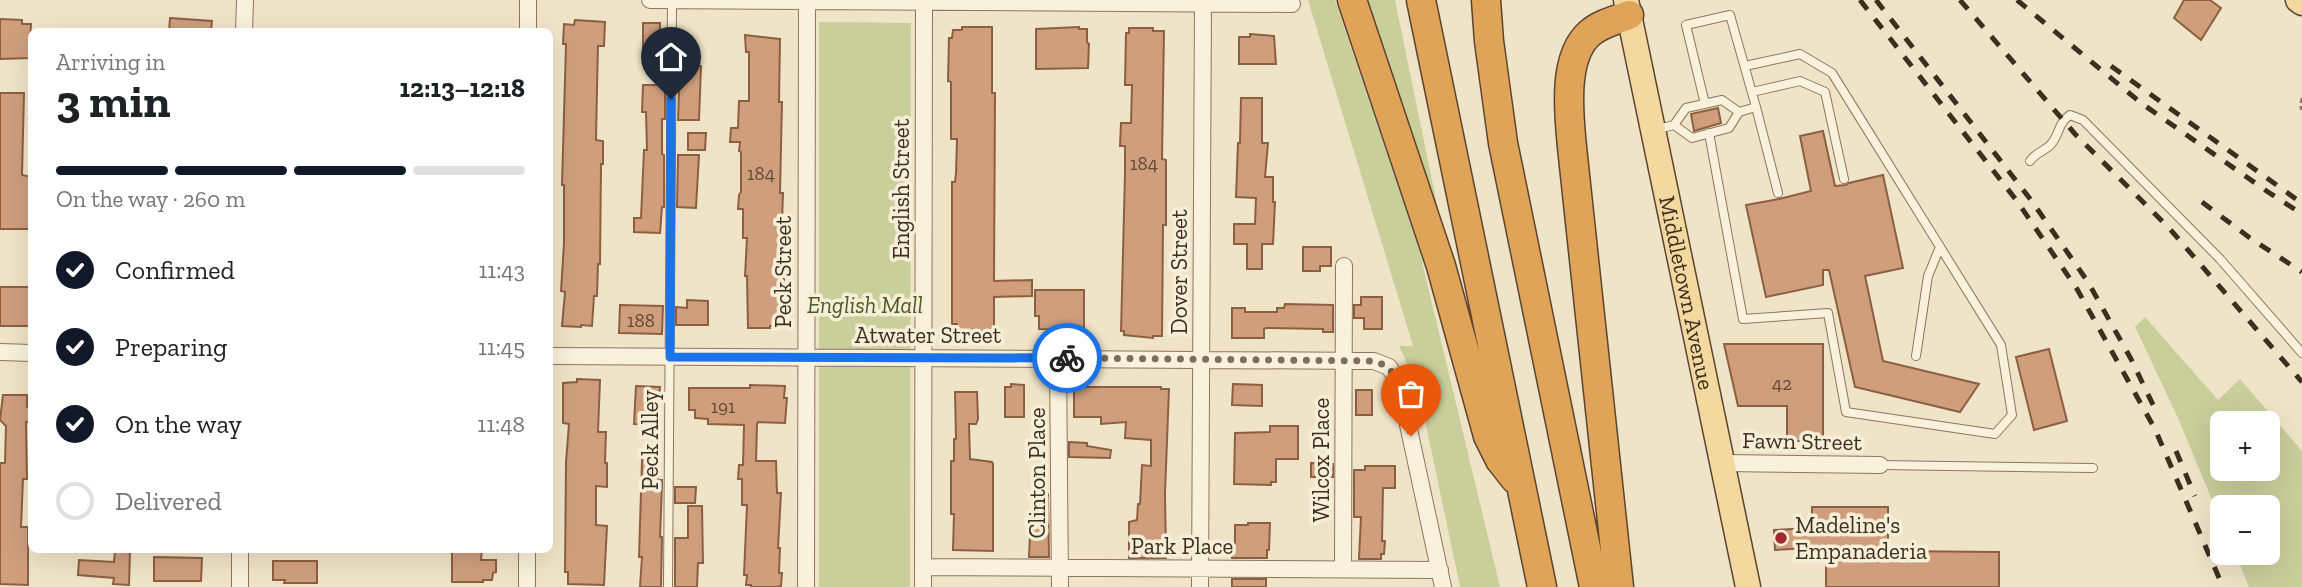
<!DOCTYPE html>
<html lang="en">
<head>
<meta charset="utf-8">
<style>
	:root { --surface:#fff; --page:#f6f6f6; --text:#202124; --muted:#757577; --line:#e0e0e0; --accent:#111827 }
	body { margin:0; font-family:"Zilla Slab",serif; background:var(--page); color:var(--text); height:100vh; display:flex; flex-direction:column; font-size:26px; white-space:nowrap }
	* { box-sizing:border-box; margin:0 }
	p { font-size:23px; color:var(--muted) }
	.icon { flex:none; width:38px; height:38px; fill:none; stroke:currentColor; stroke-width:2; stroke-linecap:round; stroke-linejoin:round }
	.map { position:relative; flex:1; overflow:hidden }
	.panel { position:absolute; left:28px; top:28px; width:525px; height:525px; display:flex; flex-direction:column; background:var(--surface); border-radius:10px; box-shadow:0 7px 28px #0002 }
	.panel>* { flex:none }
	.controls { position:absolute; left:2210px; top:411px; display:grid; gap:14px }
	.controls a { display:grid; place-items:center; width:70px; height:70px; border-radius:10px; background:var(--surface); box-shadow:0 7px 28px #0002; font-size:35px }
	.pin { position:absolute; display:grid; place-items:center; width:60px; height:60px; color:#fff; margin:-72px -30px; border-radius:50% 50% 50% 0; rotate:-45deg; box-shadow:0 0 7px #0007 }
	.pin .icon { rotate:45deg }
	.courier { position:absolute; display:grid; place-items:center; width:70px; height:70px; margin:-35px; border:5px solid #1a73e8; border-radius:50%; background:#fff; color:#222; box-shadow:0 2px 9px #0007 }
	.summary em { font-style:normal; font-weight:700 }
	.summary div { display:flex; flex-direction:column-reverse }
	.summary { display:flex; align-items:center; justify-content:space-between; height:119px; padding:0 28px }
	h1 { font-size:46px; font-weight:700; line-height:52px }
	.bar { display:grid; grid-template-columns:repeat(4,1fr); gap:10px 7px; align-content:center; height:84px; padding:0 28px }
	.bar i { height:9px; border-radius:5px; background:var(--line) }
	.bar .selected { background:var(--accent) }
	.bar p { grid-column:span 4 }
	ol { padding:0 28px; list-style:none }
	li { display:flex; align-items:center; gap:21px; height:77px }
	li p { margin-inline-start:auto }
	li .icon { padding:7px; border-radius:50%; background:var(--accent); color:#fff; stroke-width:4 }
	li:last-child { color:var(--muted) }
	li i { width:38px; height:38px; border:4px solid var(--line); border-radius:50% }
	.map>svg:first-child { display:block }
	.green { fill:#c9cf9b; fill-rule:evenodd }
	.building { fill:#cf9f7d; stroke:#8d5f41; stroke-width:2 }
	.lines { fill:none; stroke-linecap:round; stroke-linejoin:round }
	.service-casing { stroke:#8d765c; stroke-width:10 }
	.minor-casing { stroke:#8d765c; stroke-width:18 }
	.primary-casing { stroke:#5b4430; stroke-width:27 }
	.motorway-casing { stroke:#5b4430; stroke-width:31 }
	.path { stroke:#8d765c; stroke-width:2.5; stroke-dasharray:5 3.5; stroke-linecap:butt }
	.service { stroke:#faf1dc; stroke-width:8 }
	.minor { stroke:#faf1dc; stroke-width:16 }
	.primary { stroke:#f3d9a0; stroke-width:24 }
	.motorway { stroke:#e0a458; stroke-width:28 }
	.rail { stroke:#3d2e20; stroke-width:5; stroke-dasharray:12 12; stroke-linecap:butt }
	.done { stroke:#7c6e5b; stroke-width:7; stroke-dasharray:0 12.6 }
	.route { stroke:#1a73e8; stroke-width:9 }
	.poi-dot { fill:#9e2a2b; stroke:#f7eed8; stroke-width:2.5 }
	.labels { text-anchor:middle; stroke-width:7; stroke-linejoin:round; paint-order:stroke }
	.number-label { font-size:19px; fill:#624a37 }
	.street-label { font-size:23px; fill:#3d2e20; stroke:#f7eed8 }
	.park-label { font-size:23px; font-style:italic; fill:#4d5a26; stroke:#f7eed8 }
	.poi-label { font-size:23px; fill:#3d2e20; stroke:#f7eed8; text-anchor:start }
</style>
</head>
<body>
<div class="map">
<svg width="2302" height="587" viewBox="0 0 2302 587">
	<rect width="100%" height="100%" fill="#f0e4c8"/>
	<path class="green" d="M1308,0H1335L1419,249L1500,587H1460L1418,387L1399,346H1413Z
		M1363,0H1395L1441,224Z
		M819,22L911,23L910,587H819Z
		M2145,317L2218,400L2240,379L2302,451V587H2249L2235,553H2268V508H2222V524L2178,418L2135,327ZM2222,424H2268V469H2222Z"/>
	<path class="building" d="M2184,0H2210L2221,8L2201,40L2174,18Z
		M170,18L212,21L211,32H169Z
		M0,19L22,20V24H31L29,58L0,59Z
		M575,20L605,22L604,46H598L597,89L596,140L603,141V164H601L600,264H598L597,296H594L592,326L581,325V327L562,326L565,292L561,291L564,243V185H562L566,44H563L564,24L574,25Z
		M643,23H660V58H643Z
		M962,27H992V93H995L994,281L1032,280V296L994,297V331H957V324H952V182H955L956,173L957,139H951V82L948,81L949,38H952L953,30H962Z
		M1079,27V29H1087V42L1089,44L1088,68L1036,69V29Z
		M1129,28H1153V31H1164L1162,159L1166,160V225H1163L1162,336H1153V338L1124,335V331H1121L1125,174V146H1120L1121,123H1131L1132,85H1125L1126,33H1129Z
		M1250,34L1274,36L1276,64H1239V37H1250Z
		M745,35L780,39L779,102H782L780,193H783L781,250H784V316H781V326H770V328H748L747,276H745L747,238H743V209H738L739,195L741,192V152L739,151L740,142H730L731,128H738L739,101H749V52H746Z
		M680,66H701L699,120H678Z
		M643,85H665V119H662V154L664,155V207H662L660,233L634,232V218H641L644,150H647L646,112H642Z
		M0,93H24L22,175L32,177V226H29V229H0Z
		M1241,98H1262V143H1268L1265,177H1273V202H1275L1273,244H1262V269H1247V244H1234V224H1255L1256,198L1236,197L1238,143H1240Z
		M1718,108L1721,123L1694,131L1691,114Z
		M1823,131L1835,186L1846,185L1849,183L1883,175L1903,268L1865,276L1883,361L1979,384L1960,412L1855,387L1829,270H1823V285L1766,297L1746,205L1779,199L1811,191L1800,136Z
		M688,133H706L705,150H688Z
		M678,155H699L696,208L677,207Z
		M1303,247H1331V266H1320V271H1303Z
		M0,287H32V326H0Z
		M1035,290H1084V330L1039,329V316H1035Z
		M1361,297H1382V329H1364V318H1354V305H1361Z
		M687,300L708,301V325H676V307L687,308Z
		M1285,304L1333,305V332H1323V329L1266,328L1264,329V338H1232V308H1245V312H1277V308H1284Z
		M620,305L663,306L662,334L619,333Z
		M1724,344H1823V441H1787V406H1738Z
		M2049,349L2067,421L2034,430L2016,357Z
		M577,379L600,380L598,432H606L605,463H607V487L596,486V525L607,526L604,585L568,584V572H565L566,462L569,424L563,423V383L577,382Z
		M1011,384L1024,385V417H1005V387H1011Z
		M1233,384L1262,385V406L1232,405Z
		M750,385L785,386L784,398H787L785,423L758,422L757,424L756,461H776L777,493H781L778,548H780L779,573H782L781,586L776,587H751V585H746L747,575H744L747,505H742V479H738L739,465H743L744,425L708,424V419L695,418V410H689V388H750Z
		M636,386L660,387L658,425L634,424Z
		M1074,387H1161V389H1169L1165,493L1166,558H1129V522L1137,520L1138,504H1140L1142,465L1151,466V440L1125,438L1126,422L1101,424V417H1074Z
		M1356,390H1372V415H1356Z
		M955,392H977L978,419L976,424H969L970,459L992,462L993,464V551L953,550L954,514H951V461H954V439H956Z
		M3,395H27V407H32V422H26L27,479H23L21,527H28V585L0,584V463H5L6,426L0,420Z
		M1270,426H1298V459H1276V482H1271V485L1234,484L1235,433L1270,432Z
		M1069,442L1087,443V446L1111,450L1110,458L1069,457Z
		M642,460L659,461L658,480H662V486L660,537H662L661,587H640L642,557H639Z
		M1311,463L1333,464V477H1311Z
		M1365,466H1395V488H1383L1382,541H1385L1384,554H1381V559H1359L1361,517H1354V470H1365Z
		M675,487H696L695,503H675Z
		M1048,494L1049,557H1029L1030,535H1033V495Z
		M688,506H702L703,563H698L697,587H675V538H688Z
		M1812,507H1888V551L1999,552V587H1826V547L1775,550L1774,530L1812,528Z
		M1248,523H1270L1269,550H1267V558H1232V544L1235,543V525H1248Z
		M115,550H130L129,585L113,584L114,578L78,575L79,560L114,562Z
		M452,550H482L481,560H496V572L493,573L492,580H483V582H452Z
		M154,557L202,558L201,581H154Z
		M273,561H317V583H284L285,580H273Z
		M1232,579H1266V587H1232Z"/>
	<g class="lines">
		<defs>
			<path id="service" d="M1752,92L1800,81L1825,92L1844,179
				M1705,104L1686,25L1730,15L1756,107
				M1674,125L1692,138L1729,128L1739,112L1756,107L1778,193
				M1658,129L1674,125L1686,108L1722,100L1739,112
				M1709,133L1743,319L1828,313L1846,412L1995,434L2012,415L2001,345L1832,73L1800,54L1745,66
				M2030,161C2036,152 2046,151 2052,143C2060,133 2058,123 2070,115L2083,120L2220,259L2302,353
				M1916,356L1928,276L1940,247
				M1880,465L2093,468
				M668,587L672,0"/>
			<path id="minor" d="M650,0L1292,4
				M244,32L245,0
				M528,32V0
				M0,352L32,353
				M550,356L1374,361L1389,367L1399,383L1443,587
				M1058,358L1060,587
				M1724,463L1880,465
				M923,567L1440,570
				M1343,569L1344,266
				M240,587V550
				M527,587V550
				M806,587L807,0
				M923,587L924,0
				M1200,587L1203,0"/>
			<g id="primary">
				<path id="s1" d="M1626,0L1748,587"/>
				<path d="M2298,0L2302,3"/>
			</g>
			<path id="motorway" d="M1352,0L1441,266L1488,436L1500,460L1515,479
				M1421,0L1542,587
				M1486,0L1489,41L1503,143L1594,587
				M1619,587L1572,147C1569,115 1562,57 1590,33C1600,24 1616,20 1629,15"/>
		</defs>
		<use href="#service" class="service-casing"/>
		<use href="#minor" class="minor-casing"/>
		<use href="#primary" class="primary-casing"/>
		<use href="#motorway" class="motorway-casing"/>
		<path class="path" d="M2302,98L2300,106L2302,110"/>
		<use href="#service" class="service"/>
		<use href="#minor" class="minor"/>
		<use href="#primary" class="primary"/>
		<use href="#motorway" class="motorway"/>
		<path class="rail" d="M1860,0L2017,201L2077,289L2155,429L2223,587
			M1876,0L2031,200L2088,282L2131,359L2156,411
			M1960,0L2075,134L2169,228L2302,382
			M2017,0L2141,103L2268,192L2302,214
			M2111,66L2296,199
			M2202,202L2250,238L2302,272
			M2176,451L2195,496"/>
	</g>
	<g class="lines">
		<path class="done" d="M1067,358L1374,361C1405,369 1405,409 1411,436"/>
		<path class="route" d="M671,99L670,357L1067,358"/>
	</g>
	<circle class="poi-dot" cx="1781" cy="538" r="7"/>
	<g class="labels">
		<g class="number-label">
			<text x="1144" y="170">184</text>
			<text x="761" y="180">184</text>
			<text x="641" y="327">188</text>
			<text x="1782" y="390">42</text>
			<text x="723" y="413">191</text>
		</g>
		<g class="street-label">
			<text transform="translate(901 189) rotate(-90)" y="8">English Street</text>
			<text transform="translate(783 272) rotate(-90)" y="8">Peck Street</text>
			<text transform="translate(1179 272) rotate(-90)" y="8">Dover Street</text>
			<text dy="8" stroke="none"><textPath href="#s1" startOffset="299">Middletown Avenue</textPath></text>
			<text x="928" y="343">Atwater Street</text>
			<text transform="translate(650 440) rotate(-90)" y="8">Peck Alley</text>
			<text transform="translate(1802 441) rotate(1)" y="8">Fawn Street</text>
			<text transform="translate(1321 460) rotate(-90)" y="8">Wilcox Place</text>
			<text transform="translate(1037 473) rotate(-90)" y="8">Clinton Place</text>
			<text x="1182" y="554">Park Place</text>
		</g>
		<g class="park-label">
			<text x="865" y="313">English Mall</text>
		</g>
		<g class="poi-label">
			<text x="1795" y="533">Madeline's<tspan x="1795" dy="26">Empanaderia</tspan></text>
		</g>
	</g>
</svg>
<div class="controls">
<a>+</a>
<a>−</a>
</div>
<div class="pin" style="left:1411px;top:436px;background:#ea580c"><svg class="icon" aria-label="bag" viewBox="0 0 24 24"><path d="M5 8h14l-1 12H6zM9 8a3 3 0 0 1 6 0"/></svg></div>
<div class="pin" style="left:671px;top:99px;background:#1f2937"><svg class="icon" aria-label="home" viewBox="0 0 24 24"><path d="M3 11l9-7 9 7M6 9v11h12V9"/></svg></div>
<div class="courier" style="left:1067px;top:358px"><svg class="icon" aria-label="bike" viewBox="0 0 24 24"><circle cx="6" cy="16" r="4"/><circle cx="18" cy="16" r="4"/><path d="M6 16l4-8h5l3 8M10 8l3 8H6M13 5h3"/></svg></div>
<section class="panel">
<div class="summary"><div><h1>3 min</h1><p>Arriving in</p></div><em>12:13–12:18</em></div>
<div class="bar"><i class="selected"></i><i class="selected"></i><i class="selected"></i><i></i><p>On the way · 260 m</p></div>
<ol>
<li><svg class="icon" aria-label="check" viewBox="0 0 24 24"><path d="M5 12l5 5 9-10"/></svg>Confirmed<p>11:43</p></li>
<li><svg class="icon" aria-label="check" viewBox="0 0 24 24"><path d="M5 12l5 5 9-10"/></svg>Preparing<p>11:45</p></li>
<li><svg class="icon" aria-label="check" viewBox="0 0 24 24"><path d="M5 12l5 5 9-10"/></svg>On the way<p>11:48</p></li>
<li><i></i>Delivered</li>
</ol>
</section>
</div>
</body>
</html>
